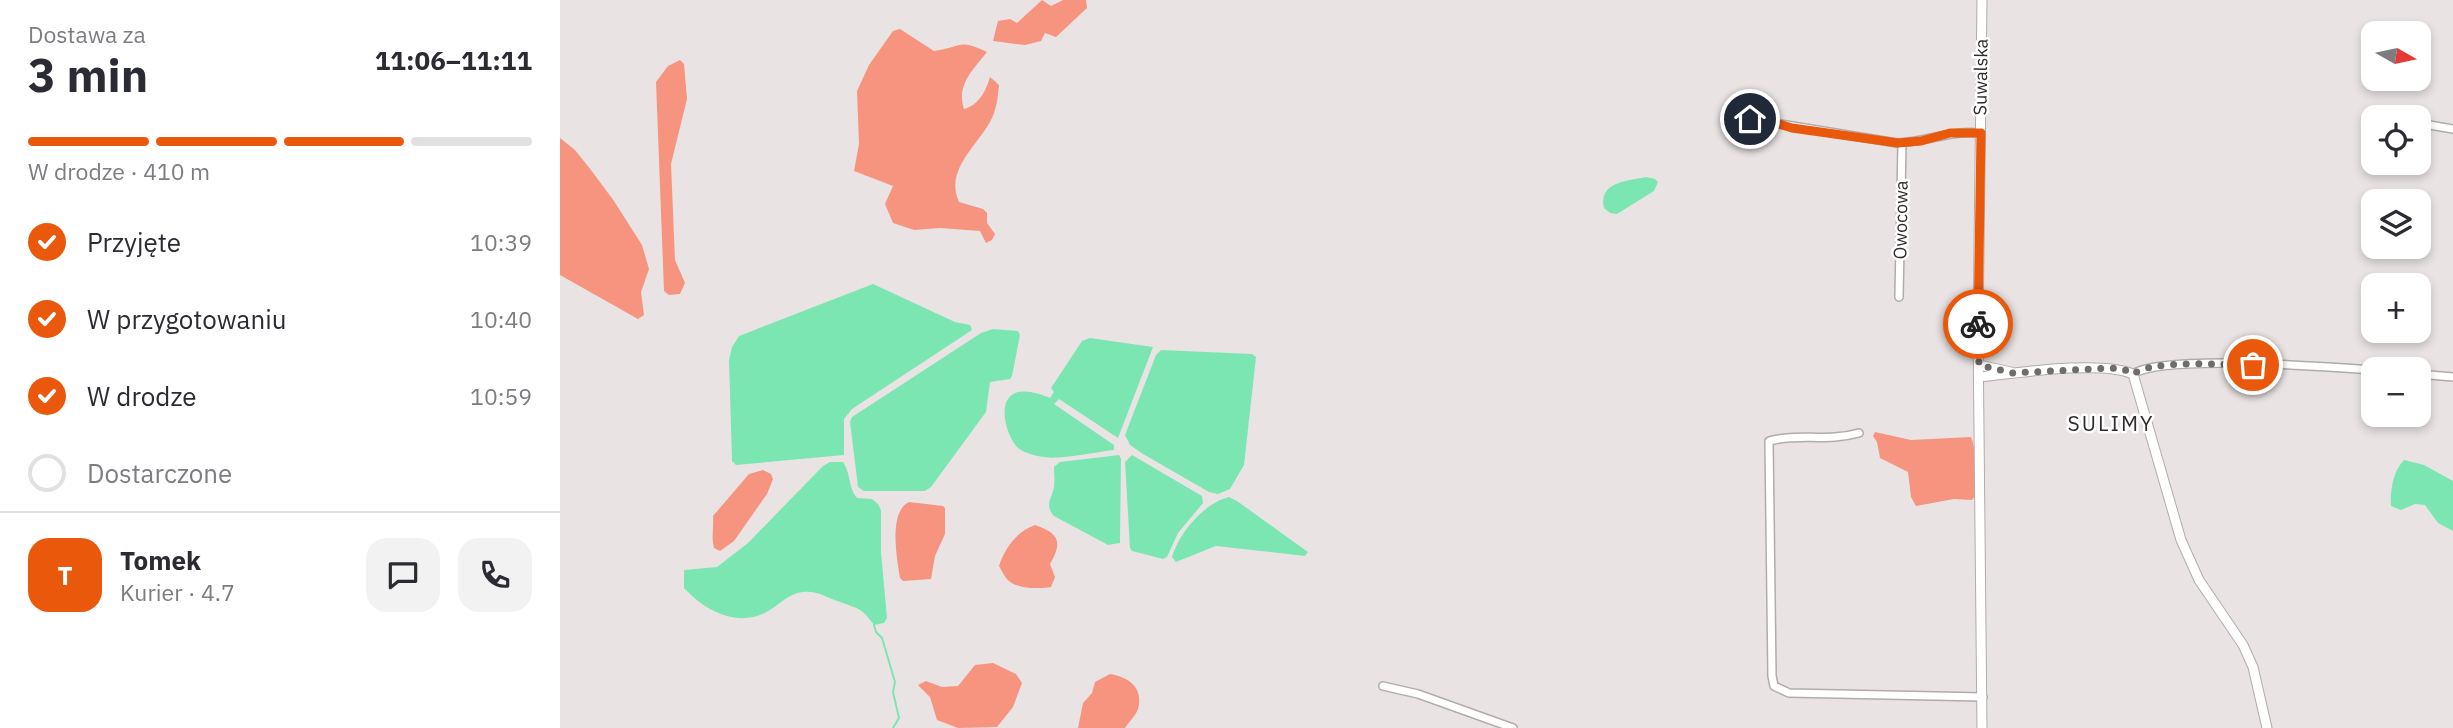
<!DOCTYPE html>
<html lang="pl">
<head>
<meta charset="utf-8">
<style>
	:root { --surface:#fff; --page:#f2f2f3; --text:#2b2b33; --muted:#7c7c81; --line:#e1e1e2; --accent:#ea580c }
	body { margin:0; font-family:"IBM Plex Sans",sans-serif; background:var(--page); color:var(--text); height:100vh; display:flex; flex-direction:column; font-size:26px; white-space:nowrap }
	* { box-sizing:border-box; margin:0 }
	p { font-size:23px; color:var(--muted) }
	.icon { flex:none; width:38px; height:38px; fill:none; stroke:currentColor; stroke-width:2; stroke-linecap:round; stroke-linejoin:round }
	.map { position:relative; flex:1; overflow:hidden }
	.drawer { display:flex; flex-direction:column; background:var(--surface); width:560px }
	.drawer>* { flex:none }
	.needle { width:46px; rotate:99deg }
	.buttons { position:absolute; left:1801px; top:21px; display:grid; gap:14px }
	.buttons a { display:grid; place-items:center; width:70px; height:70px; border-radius:14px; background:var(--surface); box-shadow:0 4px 10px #0003; font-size:35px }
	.pin { position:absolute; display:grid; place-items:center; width:60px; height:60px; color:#fff; margin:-30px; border:4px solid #fff; border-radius:50%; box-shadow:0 2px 7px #0007 }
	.courier { position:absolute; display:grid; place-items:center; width:70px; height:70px; margin:-35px; border:5px solid #ea580c; border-radius:50%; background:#fff; color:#222; box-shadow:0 2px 9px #0007 }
	.headline em { font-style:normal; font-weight:700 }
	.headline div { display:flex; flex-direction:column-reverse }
	.headline { display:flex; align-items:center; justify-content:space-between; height:119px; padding:0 28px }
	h1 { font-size:46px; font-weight:700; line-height:52px }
	.bar { display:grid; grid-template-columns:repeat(4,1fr); gap:10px 7px; align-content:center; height:84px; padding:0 28px }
	.bar i { height:9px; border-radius:5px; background:var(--line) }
	.bar .on { background:var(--accent) }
	.bar p { grid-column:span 4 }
	.line { display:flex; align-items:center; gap:18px; padding:0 28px; border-top:2px solid var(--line) }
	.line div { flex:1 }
	.round { display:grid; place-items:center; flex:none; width:74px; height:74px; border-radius:21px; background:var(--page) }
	ol { padding:0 28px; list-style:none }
	li { display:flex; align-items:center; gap:21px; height:77px }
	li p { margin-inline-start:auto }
	li .icon { padding:7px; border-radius:50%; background:var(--accent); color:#fff; stroke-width:4 }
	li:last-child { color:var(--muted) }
	li i { width:38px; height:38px; border:4px solid var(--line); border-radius:50% }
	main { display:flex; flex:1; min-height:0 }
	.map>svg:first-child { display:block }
	.green { fill:#f6947f }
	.water { fill:#7ce6b3 }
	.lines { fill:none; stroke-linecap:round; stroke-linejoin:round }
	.stream { stroke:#7ce6b3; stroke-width:2 }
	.minor-casing { stroke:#b1acab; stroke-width:10 }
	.tertiary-casing { stroke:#b1acab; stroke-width:11 }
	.minor { stroke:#fff; stroke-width:7 }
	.tertiary { stroke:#fff; stroke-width:9 }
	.done { stroke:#6f6c6b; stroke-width:7; stroke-dasharray:0 12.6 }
	.route { stroke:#ea580c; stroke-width:9 }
	.labels { text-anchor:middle; stroke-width:5; stroke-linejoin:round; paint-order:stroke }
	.street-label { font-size:18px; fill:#2d2b2b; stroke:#fff }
	.quarter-label { font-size:21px; letter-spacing:2px; fill:#2d2b2b; stroke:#fff }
</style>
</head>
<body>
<main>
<section class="drawer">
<div class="headline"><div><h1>3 min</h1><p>Dostawa za</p></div><em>11:06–11:11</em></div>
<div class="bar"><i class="on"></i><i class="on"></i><i class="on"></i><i></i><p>W drodze · 410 m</p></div>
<ol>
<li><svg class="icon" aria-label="check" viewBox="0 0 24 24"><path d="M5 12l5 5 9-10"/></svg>Przyjęte<p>10:39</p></li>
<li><svg class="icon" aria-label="check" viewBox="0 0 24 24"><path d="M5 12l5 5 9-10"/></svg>W przygotowaniu<p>10:40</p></li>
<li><svg class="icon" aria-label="check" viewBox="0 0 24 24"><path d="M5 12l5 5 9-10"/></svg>W drodze<p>10:59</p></li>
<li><i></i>Dostarczone</li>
</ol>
<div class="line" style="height:126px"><b class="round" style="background:var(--accent);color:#fff">T</b><div><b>Tomek</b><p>Kurier · 4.7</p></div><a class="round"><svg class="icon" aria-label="chat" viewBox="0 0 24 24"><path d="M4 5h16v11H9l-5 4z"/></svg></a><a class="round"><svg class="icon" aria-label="phone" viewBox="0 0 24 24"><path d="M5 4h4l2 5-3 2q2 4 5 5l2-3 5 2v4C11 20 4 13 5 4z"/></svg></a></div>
</section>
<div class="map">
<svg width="1893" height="728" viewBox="0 0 1893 728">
	<rect width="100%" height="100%" fill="#e9e4e3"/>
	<path class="green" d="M482,0L491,6L503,0H526L527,8L496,37L485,33L481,41L465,45L433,41L438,21L450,19L457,23Z
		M340,29L374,51C402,47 398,38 427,52C413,70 396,85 404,109C419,105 426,91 430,77L439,85C438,96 437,107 432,118C419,145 384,169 399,202L423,209L427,213V223L435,234L432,240L426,243L420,231L380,228L354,230L333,223L325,204L333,186L294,171L299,144L297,91L309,65L333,31Z
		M120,60L124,64L127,99L111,164L115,260L125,283L120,294L109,295L104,291L96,82L108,66Z
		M0,138L15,150L31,170L54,201L82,245L89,269L81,292L84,315L78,319L0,275Z
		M1315,432L1351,440L1411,437C1417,450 1416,480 1416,495L1412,500L1394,499L1356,506L1351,497L1348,472L1320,458L1317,442L1313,436Z
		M203,470L211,474L213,479L207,494L174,541L160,551L154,548C151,537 154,527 153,516L189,474Z
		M349,502L383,506L385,508V534L375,556L371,579L343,581L340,578C337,559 328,512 349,502Z
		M475,525C499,533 503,542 490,564L495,577L491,587C480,589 458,589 449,581C445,578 442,571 439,566C445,548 457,531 475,525Z
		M433,663L456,674L462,683L453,707L437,727L398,728L377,720L370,697L358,685L366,681L382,687L398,686L415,665Z
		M550,674C568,677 584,687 578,709C576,715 569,722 565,728H518L523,703L532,693L535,682Z"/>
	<path class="water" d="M1086,177L1095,179L1098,182L1094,191L1057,214L1050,213L1044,208C1038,182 1067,181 1086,177Z
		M313,284L395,322L410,325L412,330L292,409L284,419V455L176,465L172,461L169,360L172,347L179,336Z
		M433,329L458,331L460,335L452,376L450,379L430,382L426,412L371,487L365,491H304L298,487L290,422L292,417L421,333Z
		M530,338L593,347L558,438L499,399L494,404L554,445V450C536,452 499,460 484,457C476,456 464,453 458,448C446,436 435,398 458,392C468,390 481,394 490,398L494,392L491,388L522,341Z
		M601,350L692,354L696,357L684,465L670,489L658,494L649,492L583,454L570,445L565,435L596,355Z
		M559,455L561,459L560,543L548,545L494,516C484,505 492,498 494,487C495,481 494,473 494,467L500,462Z
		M572,455L642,496L643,503L618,533L607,557L603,559L572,551L570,548L565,462Z
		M1844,460L1864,465L1893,481V531L1878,523L1865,505L1855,504L1841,510L1831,506C1830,491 1833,471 1844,460Z
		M270,462H283C291,473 288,488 297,498L312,499L318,504L321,510V552L327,618L324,623L314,625C302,608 299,609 280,602C268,598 256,590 243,592C230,593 221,603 210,610C180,629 146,612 124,588V570L157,567L188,543L263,466Z
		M669,497L677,501L748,552L745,556L656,546L616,562L612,557C619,533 644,503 669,497Z"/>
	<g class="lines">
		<path class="stream" d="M314,625L316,632L322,638L335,682L333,692L339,718L333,728"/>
		<defs>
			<path id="minor" d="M1813,116L1820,117
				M1190,119L1337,143C1367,142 1390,130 1421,133
				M1858,123L1893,129
				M1339,297L1342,143
				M1573,374C1603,354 1770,367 1813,370
				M1858,374L1893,377
				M1299,433C1267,442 1238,433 1209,441L1212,676L1214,686L1229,693L1423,697
				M823,686L858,694L953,728"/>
			<path id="tertiary" d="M1419,365L1451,372
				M1420,377C1456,373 1542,360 1573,374L1621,540L1639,580L1683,645L1693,667L1707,728
				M1422,728L1418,331L1422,0"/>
		</defs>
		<use href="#minor" class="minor-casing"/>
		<use href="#tertiary" class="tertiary-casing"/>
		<use href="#minor" class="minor"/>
		<use href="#tertiary" class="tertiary"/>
	</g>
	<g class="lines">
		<path class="done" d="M1418,324L1419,365L1453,373L1550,368L1563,369L1573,374C1595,359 1664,365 1693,365"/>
		<path class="route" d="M1190,119L1212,122L1232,128L1338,143L1361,141L1390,133H1421L1418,324"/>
	</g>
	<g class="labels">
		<g class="street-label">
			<text transform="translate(1421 77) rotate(-89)" y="6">Suwalska</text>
			<text transform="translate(1341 220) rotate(-89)" y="6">Owocowa</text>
		</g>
		<g class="quarter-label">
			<text x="1551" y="431">SULIMY</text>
		</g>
	</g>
</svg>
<div class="buttons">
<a><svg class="needle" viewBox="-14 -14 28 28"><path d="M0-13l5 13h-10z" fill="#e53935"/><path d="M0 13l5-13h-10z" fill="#7c7c81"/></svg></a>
<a><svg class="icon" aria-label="locate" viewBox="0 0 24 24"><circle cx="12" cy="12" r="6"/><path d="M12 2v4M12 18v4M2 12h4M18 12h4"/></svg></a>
<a><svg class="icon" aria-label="layers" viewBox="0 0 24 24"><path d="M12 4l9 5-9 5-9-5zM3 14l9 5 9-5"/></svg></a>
<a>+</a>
<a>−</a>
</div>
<div class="pin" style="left:1693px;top:365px;background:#ea580c"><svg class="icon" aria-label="bag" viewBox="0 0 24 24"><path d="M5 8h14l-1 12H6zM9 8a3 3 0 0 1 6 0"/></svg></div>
<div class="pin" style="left:1190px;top:119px;background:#1f2937"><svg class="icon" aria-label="home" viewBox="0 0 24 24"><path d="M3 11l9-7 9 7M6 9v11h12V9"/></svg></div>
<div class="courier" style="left:1418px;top:324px"><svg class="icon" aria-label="bike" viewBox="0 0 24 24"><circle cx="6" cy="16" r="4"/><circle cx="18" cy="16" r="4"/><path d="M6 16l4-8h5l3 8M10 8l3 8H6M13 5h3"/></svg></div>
</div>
</main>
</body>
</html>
